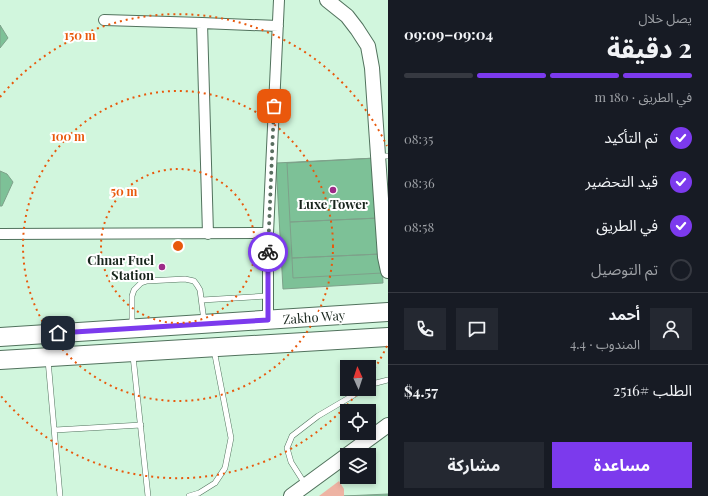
<!DOCTYPE html>
<html lang="ar">
<head>
<meta charset="utf-8">
<style>
	:root { --surface:#171b24; --page:#242831; --text:#f1f3f6; --muted:#9ea1a6; --line:#363941; --accent:#7c3aed }
	body { margin:0; font-family:"Playfair Display","Noto Sans Arabic",serif; background:var(--page); color:var(--text); direction:rtl; height:100vh; display:flex; flex-direction:column; font-size:15px; white-space:nowrap }
	* { box-sizing:border-box; margin:0 }
	p { font-size:13px; color:var(--muted) }
	.icon { flex:none; width:22px; height:22px; fill:none; stroke:currentColor; stroke-width:2; stroke-linecap:round; stroke-linejoin:round }
	.map { position:relative; flex:1; overflow:hidden; direction:ltr }
	.sheet { display:flex; flex-direction:column; background:var(--surface); width:320px }
	.sheet>* { flex:none }
	.needle { width:26px; rotate:357deg }
	.controls { position:absolute; left:340px; top:360px; display:grid; gap:8px }
	.controls a { display:grid; place-items:center; width:36px; height:36px; border-radius:0px; background:var(--surface); box-shadow:0 2px 6px #0003; font-size:20px }
	.pin { position:absolute; display:grid; place-items:center; width:34px; height:34px; color:#fff; margin:-17px; border-radius:8px; box-shadow:0 2px 6px #0006 }
	.courier { position:absolute; display:grid; place-items:center; width:40px; height:40px; margin:-20px; border:3px solid #7c3aed; border-radius:50%; background:#fff; color:#222; box-shadow:0 1px 5px #0007 }
	.overview em { font-style:normal; font-weight:700 }
	.overview div { display:flex; flex-direction:column-reverse }
	.overview { display:flex; align-items:center; justify-content:space-between; height:68px; padding:0 16px }
	h1 { font-size:26px; font-weight:700; line-height:30px }
	.bar { display:grid; grid-template-columns:repeat(4,1fr); gap:6px 4px; align-content:center; height:48px; padding:0 16px }
	.bar i { height:5px; border-radius:3px; background:var(--line) }
	.bar .current { background:var(--accent) }
	.bar p { grid-column:span 4 }
	.line { display:flex; align-items:center; gap:10px; padding:0 16px; border-top:1px solid var(--line) }
	.line div { flex:1 }
	.round { display:grid; place-items:center; flex:none; width:42px; height:42px; border-radius:0px; background:var(--page) }
	ol { padding:0 16px; list-style:none }
	li { display:flex; align-items:center; gap:12px; height:44px }
	li p { margin-inline-start:auto }
	li .icon { padding:4px; border-radius:50%; background:var(--accent); color:#fff; stroke-width:4 }
	li:last-child { color:var(--muted) }
	li i { width:22px; height:22px; border:2px solid var(--line); border-radius:50% }
	.cta { display:flex; gap:8px; margin-top:auto; padding:8px 16px }
	.cta a { flex:1; height:46px; border-radius:0px; background:var(--accent); color:#fff; font-size:16px; font-weight:700; line-height:46px; text-align:center }
	.cta a+a { background:var(--page); color:var(--text) }
	main { display:flex; flex:1; min-height:0 }
	.map>svg:first-child { display:block }
	.green { fill:#eeb3a3 }
	.building { fill:#7dc197; stroke:#7ea18a }
	.lines { fill:none; stroke-linecap:round; stroke-linejoin:round }
	.lane-casing { stroke:#51725d; stroke-width:6 }
	.street-casing { stroke:#51725d; stroke-width:12 }
	.secondary-casing { stroke:#51725d; stroke-width:16 }
	.highway-casing { stroke:#51725d; stroke-width:20 }
	.lane { stroke:#fff; stroke-width:5 }
	.street { stroke:#fff; stroke-width:10 }
	.secondary { stroke:#fff; stroke-width:14 }
	.highway { stroke:#fff; stroke-width:18 }
	.done { stroke:#596e60; stroke-width:4; stroke-dasharray:0 7.2 }
	.route { stroke:#7c3aed; stroke-width:5 }
	.ring { fill:none; stroke:#e8590c; stroke-width:2; stroke-dasharray:2 4 }
	.poi-dot { fill:#9d2c89; stroke:#fff; stroke-width:1.5 }
	.labels { text-anchor:middle; stroke-width:4; stroke-linejoin:round; paint-order:stroke }
	.poi-label { font-size:13px; font-weight:bold; fill:#18251c; stroke:#fff }
	.street-label { font-size:13px; fill:#18251c; stroke:#fff }
	.centre { fill:#e8590c; stroke:#fff; stroke-width:2 }
	.ring-label { font-size:12px; text-anchor:middle; font-weight:bold; fill:#e8590c; stroke:#fff; stroke-width:4; stroke-linejoin:round; paint-order:stroke }
</style>
</head>
<body>
<main>
<section class="sheet">
<div class="overview"><div><h1>2 دقيقة</h1><p>يصل خلال</p></div><em>09:04–09:09</em></div>
<div class="bar"><i class="current"></i><i class="current"></i><i class="current"></i><i></i><p>في الطريق · 180 m</p></div>
<ol>
<li><svg class="icon" aria-label="check" viewBox="0 0 24 24"><path d="M5 12l5 5 9-10"/></svg>تم التأكيد<p>08:35</p></li>
<li><svg class="icon" aria-label="check" viewBox="0 0 24 24"><path d="M5 12l5 5 9-10"/></svg>قيد التحضير<p>08:36</p></li>
<li><svg class="icon" aria-label="check" viewBox="0 0 24 24"><path d="M5 12l5 5 9-10"/></svg>في الطريق<p>08:58</p></li>
<li><i></i>تم التوصيل</li>
</ol>
<div class="line" style="height:72px"><a class="round"><svg class="icon" aria-label="person" viewBox="0 0 24 24"><circle cx="12" cy="8" r="4"/><path d="M4 21q1-7 8-7t8 7"/></svg></a><div><b>أحمد</b><p>المندوب · 4.4</p></div><a class="round"><svg class="icon" aria-label="chat" viewBox="0 0 24 24"><path d="M4 5h16v11H9l-5 4z"/></svg></a><a class="round"><svg class="icon" aria-label="phone" viewBox="0 0 24 24"><path d="M5 4h4l2 5-3 2q2 4 5 5l2-3 5 2v4C11 20 4 13 5 4z"/></svg></a></div>
<div class="line" style="height:52px"><div>الطلب #2516</div><b>$4.57</b></div>
<div class="cta"><a>مساعدة</a><a>مشاركة</a></div>
</section>
<div class="map">
<svg width="388" height="496" viewBox="0 0 388 496">
	<rect width="100%" height="100%" fill="#d1f6dd"/>
	<path class="green" d="M339,481L344,489V496H319Z"/>
	<path class="building" d="M0,25L8,38L0,48Z
		M376,158L383,283L283,289L276,163Z
		M376,158L379,218L290,222L287,163Z
		M0,171L7,174L13,182L2,206H0Z
		M379,218L381,254L292,258L290,222Z
		M381,254L382,273L293,278L292,258Z
		M388,494V496H344Z"/>
	<g class="lines">
		<defs>
			<path id="lane" d="M385,156H388
				M202,300L268,296
				M132,326V296L134,290L141,283L147,281L185,279L194,281L197,285L200,290L204,321
				M133,356L148,496
				M48,360L60,496
				M369,386L376,383L388,380
				M55,430L141,425
				M305,484L291,462L287,448L292,436L318,416L364,389
				M189,496L199,493L215,483L225,468L231,438L214,350"/>
			<path id="street" d="M104,20L202,23
				M0,234L268,233
				M208,234L202,23L278,26
				M268,320V233L279,0"/>
			<path id="secondary" d="M327,0L347,16L357,29L368,46L372,68L385,257L388,271
				M291,496L388,425"/>
			<path id="highway" d="M0,337L388,312
				M0,360L388,337"/>
		</defs>
		<use href="#lane" class="lane-casing"/>
		<use href="#street" class="street-casing"/>
		<use href="#secondary" class="secondary-casing"/>
		<use href="#highway" class="highway-casing"/>
		<use href="#lane" class="lane"/>
		<use href="#street" class="street"/>
		<use href="#secondary" class="secondary"/>
		<use href="#highway" class="highway"/>
	</g>
	<g class="lines">
		<path class="done" d="M268,252L274,106"/>
		<path class="route" d="M58,333L268,320V252"/>
	</g>
	<g class="ring">
		<circle cx="178" cy="246" r="77"/>
		<circle cx="178" cy="246" r="155"/>
		<path d="M387 346A232 232 0 0 1 369 377M360 390A232 232 0 0 1 0 395M0 97A232 232 0 0 1 387 146"/>
	</g>
	<g class="poi-dot">
		<circle cx="333" cy="190" r="4"/>
		<circle cx="162" cy="267" r="4"/>
	</g>
	<g class="labels">
		<g class="poi-label">
			<text x="333" y="209">Luxe Tower</text>
			<text x="154" y="265" text-anchor="end">Chnar Fuel<tspan x="154" dy="15">Station</tspan></text>
		</g>
		<g class="street-label">
			<text transform="translate(314 317) rotate(-4)" y="5">Zakho Way</text>
		</g>
	</g>
	<circle cx="178" cy="246" r="6" class="centre"/>
	<g class="ring-label">
		<text x="80" y="40">150 m</text>
		<text x="68" y="141">100 m</text>
		<text x="124" y="196">50 m</text>
	</g>
</svg>
<div class="controls">
<a><svg class="needle" viewBox="-14 -14 28 28"><path d="M0-13l5 13h-10z" fill="#e53935"/><path d="M0 13l5-13h-10z" fill="#9ea1a6"/></svg></a>
<a><svg class="icon" aria-label="locate" viewBox="0 0 24 24"><circle cx="12" cy="12" r="6"/><path d="M12 2v4M12 18v4M2 12h4M18 12h4"/></svg></a>
<a><svg class="icon" aria-label="layers" viewBox="0 0 24 24"><path d="M12 4l9 5-9 5-9-5zM3 14l9 5 9-5"/></svg></a>
</div>
<div class="pin" style="left:274px;top:106px;background:#ea580c"><svg class="icon" aria-label="bag" viewBox="0 0 24 24"><path d="M5 8h14l-1 12H6zM9 8a3 3 0 0 1 6 0"/></svg></div>
<div class="pin" style="left:58px;top:333px;background:#1f2937"><svg class="icon" aria-label="home" viewBox="0 0 24 24"><path d="M3 11l9-7 9 7M6 9v11h12V9"/></svg></div>
<div class="courier" style="left:268px;top:252px"><svg class="icon" aria-label="bike" viewBox="0 0 24 24"><circle cx="6" cy="16" r="4"/><circle cx="18" cy="16" r="4"/><path d="M6 16l4-8h5l3 8M10 8l3 8H6M13 5h3"/></svg></div>
</div>
</main>
</body>
</html>
